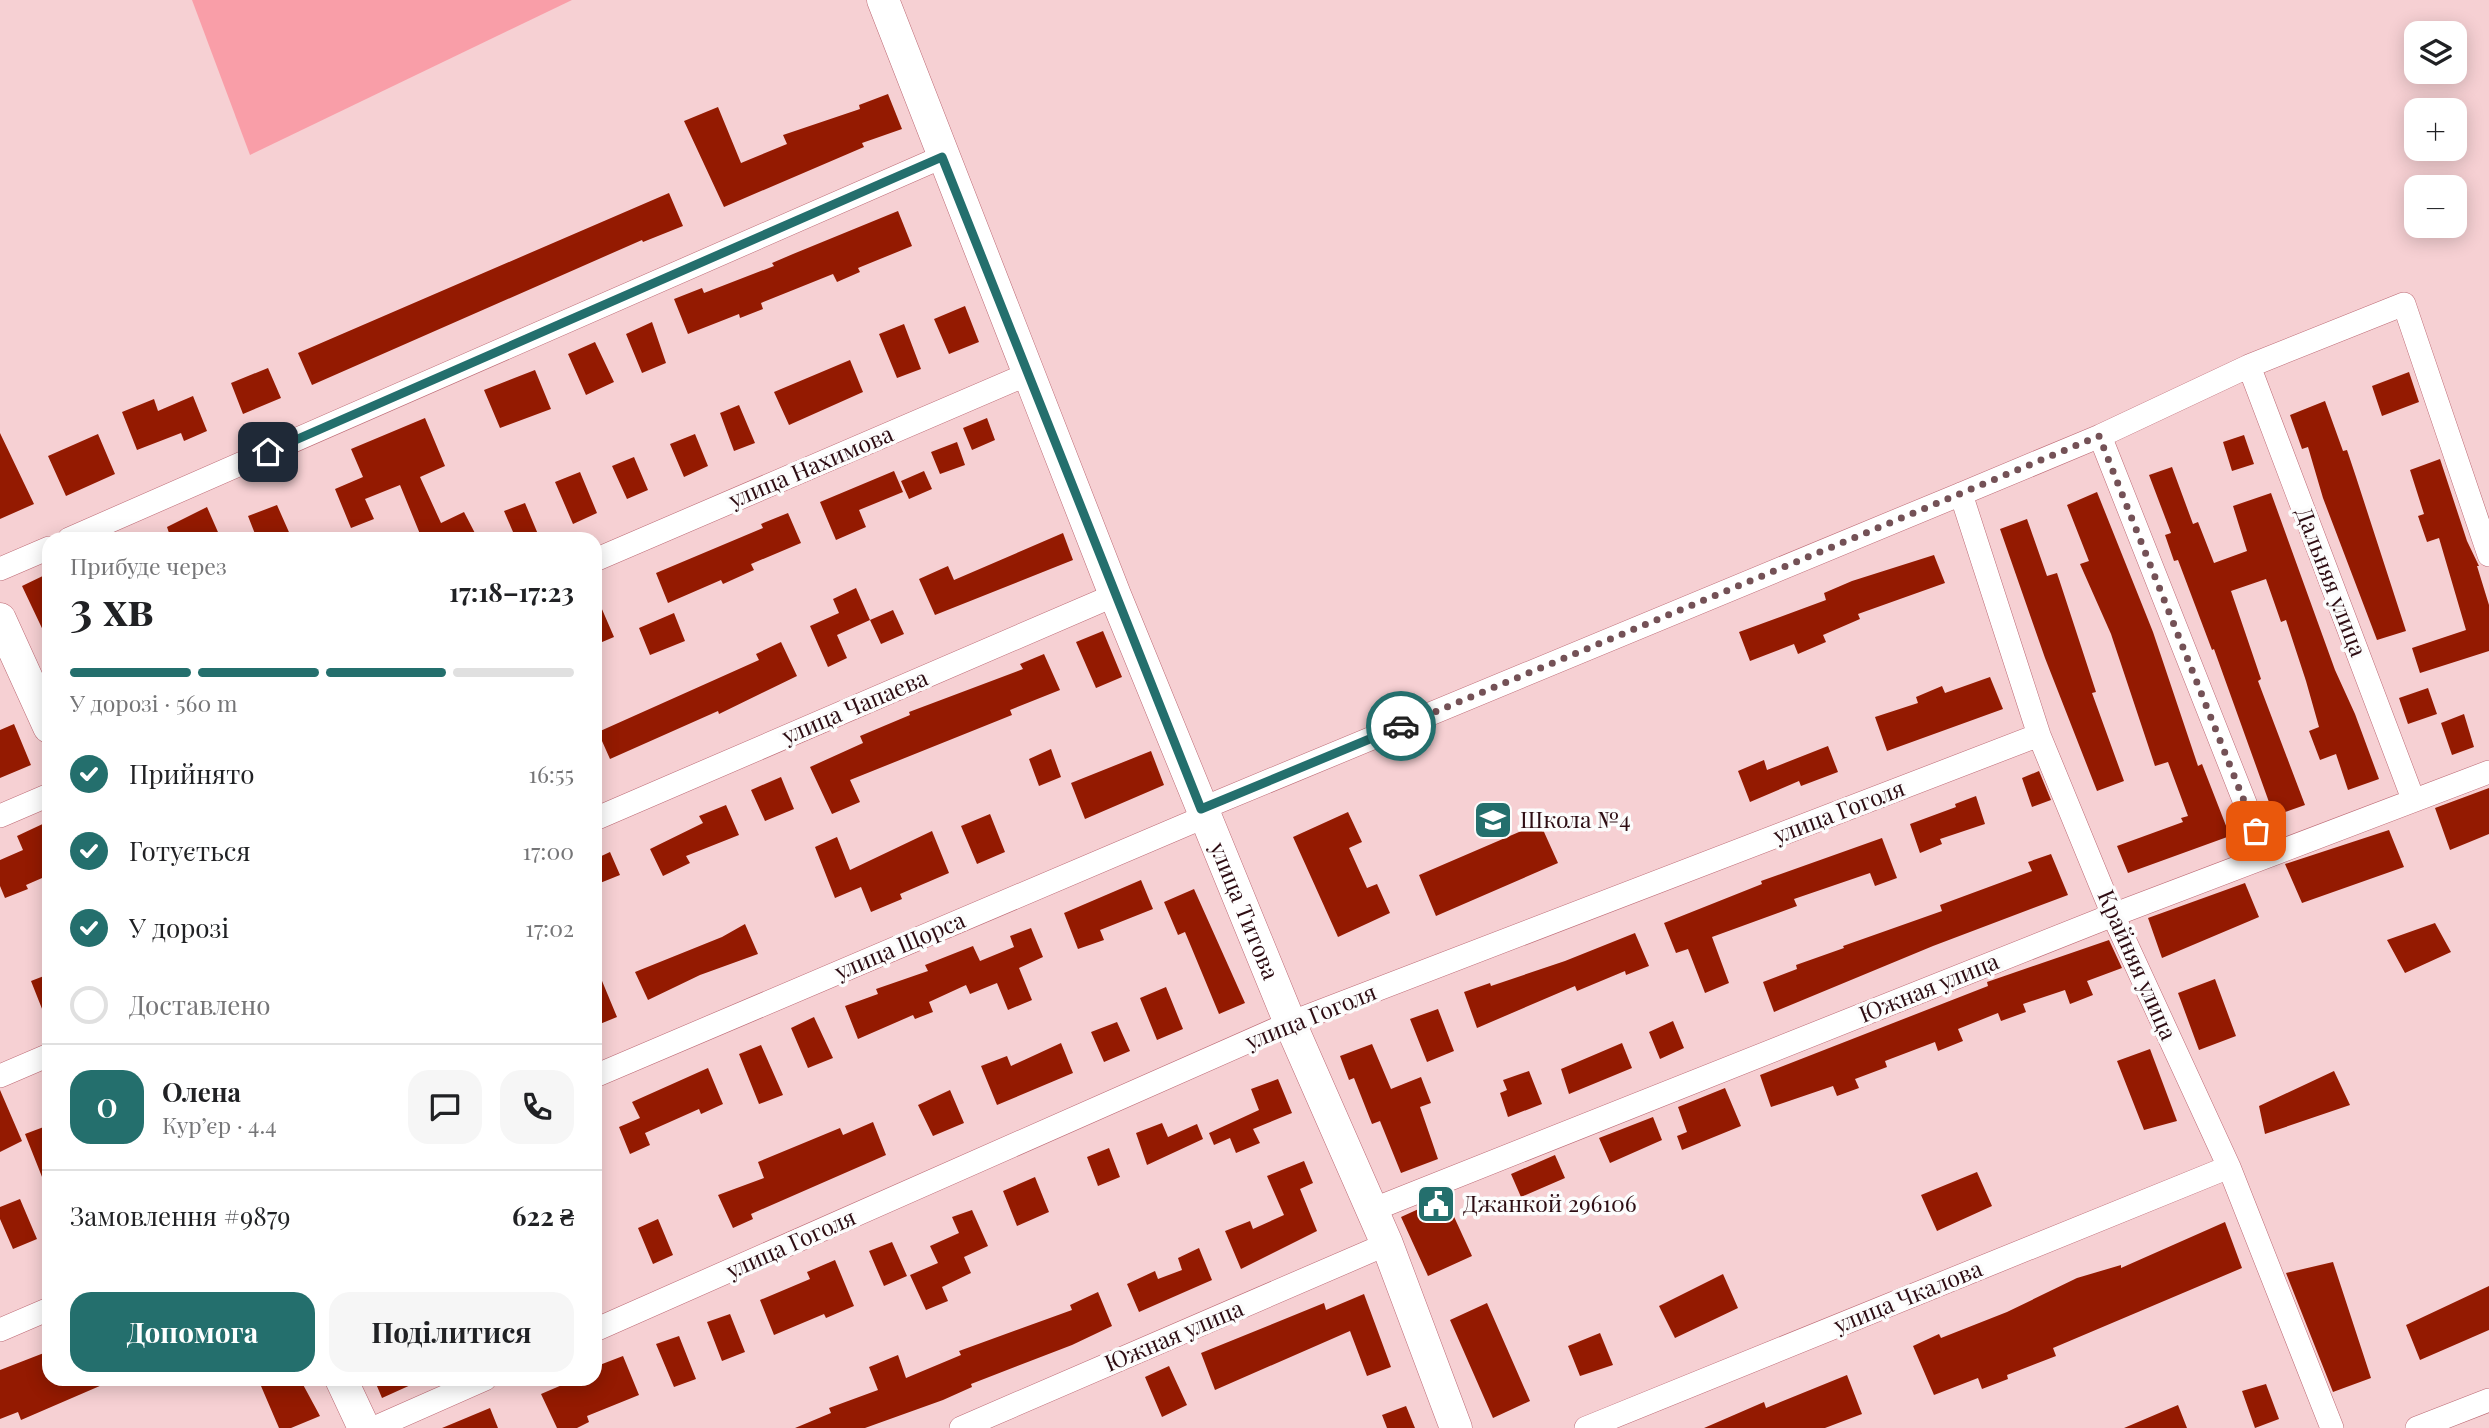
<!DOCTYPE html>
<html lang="uk">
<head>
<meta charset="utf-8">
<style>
	:root { --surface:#fff; --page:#f6f6f6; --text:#202124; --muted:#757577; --line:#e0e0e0; --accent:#246f6d }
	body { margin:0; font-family:"Playfair Display",serif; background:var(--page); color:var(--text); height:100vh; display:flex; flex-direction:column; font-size:26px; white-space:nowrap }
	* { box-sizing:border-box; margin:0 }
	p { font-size:23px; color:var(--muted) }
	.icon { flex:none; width:38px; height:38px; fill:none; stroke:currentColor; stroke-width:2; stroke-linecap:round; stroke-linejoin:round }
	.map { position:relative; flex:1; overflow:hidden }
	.panel { position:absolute; left:42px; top:532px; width:560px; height:854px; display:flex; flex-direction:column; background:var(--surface); border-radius:21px; box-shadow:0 4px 18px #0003 }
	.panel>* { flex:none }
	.controls { position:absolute; left:2404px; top:21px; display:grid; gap:14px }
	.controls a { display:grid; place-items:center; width:63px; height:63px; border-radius:14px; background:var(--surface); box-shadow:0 4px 18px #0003; font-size:35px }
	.pin { position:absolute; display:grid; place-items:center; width:60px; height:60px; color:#fff; margin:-30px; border-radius:14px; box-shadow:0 4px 10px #0006 }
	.courier { position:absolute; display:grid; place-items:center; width:70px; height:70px; margin:-35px; border:5px solid #246f6d; border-radius:50%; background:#fff; color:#222; box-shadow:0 2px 9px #0007 }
	.head em { font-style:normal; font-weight:700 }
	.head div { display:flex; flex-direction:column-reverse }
	.head { display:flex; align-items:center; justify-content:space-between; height:119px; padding:0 28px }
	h1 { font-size:46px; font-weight:700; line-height:52px }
	.bar { display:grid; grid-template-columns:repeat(4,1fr); gap:10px 7px; align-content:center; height:84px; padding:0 28px }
	.bar i { height:9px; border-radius:5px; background:var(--line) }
	.bar .selected { background:var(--accent) }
	.bar p { grid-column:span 4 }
	.line { display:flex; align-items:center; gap:18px; padding:0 28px; border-top:2px solid var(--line) }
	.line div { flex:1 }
	.round { display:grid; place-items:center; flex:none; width:74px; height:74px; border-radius:21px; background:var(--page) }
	ol { padding:0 28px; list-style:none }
	li { display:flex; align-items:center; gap:21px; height:77px }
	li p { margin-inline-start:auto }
	li .icon { padding:7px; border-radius:50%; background:var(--accent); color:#fff; stroke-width:4 }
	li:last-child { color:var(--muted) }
	li i { width:38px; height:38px; border:4px solid var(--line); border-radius:50% }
	.primary-button { display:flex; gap:14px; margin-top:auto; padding:14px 28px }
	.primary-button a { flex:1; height:80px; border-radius:21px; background:var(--accent); color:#fff; font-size:28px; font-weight:700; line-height:80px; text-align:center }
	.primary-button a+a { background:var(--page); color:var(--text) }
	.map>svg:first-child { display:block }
	.green { fill:#f99ea8 }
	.building { fill:#941a01 }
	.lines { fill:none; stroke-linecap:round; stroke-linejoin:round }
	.street-casing { stroke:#bc6873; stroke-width:24 }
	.secondary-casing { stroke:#bc6873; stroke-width:33 }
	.street { stroke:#fff; stroke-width:23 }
	.secondary { stroke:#fff; stroke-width:32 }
	.done { stroke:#745156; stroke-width:7; stroke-dasharray:0 12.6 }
	.route { stroke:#246f6d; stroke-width:9 }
	.labels { text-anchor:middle; stroke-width:7; stroke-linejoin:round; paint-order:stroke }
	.street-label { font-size:23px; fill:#2e0d13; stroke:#fcfcfc }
	.poi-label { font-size:23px; fill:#2e0d13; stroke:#fcfcfc; text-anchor:start }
</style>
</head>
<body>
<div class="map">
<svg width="2489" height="1428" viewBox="0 0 2489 1428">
	<rect width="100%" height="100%" fill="#f6d0d3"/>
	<path class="green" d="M192,0H572L250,155Z"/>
	<path class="building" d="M888,94L902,129L862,143L864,147L724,207L684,121L718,107L741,163L787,144L783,135L860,109L859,105Z
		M669,193L683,226L643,242L642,240L312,385L298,353Z
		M898,211L912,246L858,268L860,272L837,282L833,274L761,303L763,309L740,318L739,314L688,334L674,299L702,288L704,293L774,266L772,263L793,254Z
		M965,306L979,342L949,354L934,319Z
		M652,322L666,363L642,373L626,334Z
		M904,324L921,369L897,378L879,334Z
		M595,342L614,382L586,395L568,354Z
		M850,360L863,392L789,425L774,392Z
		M268,368L281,398L243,414L231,383Z
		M535,370L551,409L500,428L484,390Z
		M2409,372L2419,402L2382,416L2372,386Z
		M193,396L207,431L184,441L181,433L137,450L122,412L154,399L158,411Z
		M2325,401L2343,451L2347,450L2356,477L2406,631L2377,640L2323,498L2308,447L2302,449L2290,415Z
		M739,405L755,443L734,451L720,413Z
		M425,418L445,466L420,477L441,523L464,512L478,539H409L420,534L400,485L365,499L374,519L351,528L335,489L363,477L351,449Z
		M987,418L995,440L972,450L963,428Z
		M0,433L34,504L0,519Z
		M98,434L115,474L66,496L48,456Z
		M695,434L708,466L684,477L670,444Z
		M2244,435L2254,464L2232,471L2223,442Z
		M957,442L965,465L940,474L931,452Z
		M634,457L648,490L627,499L612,466Z
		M2440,459L2467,541L2479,566H2477L2489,605V651L2420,673L2412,648L2466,630L2439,538L2427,542L2418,516L2424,514L2410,470Z
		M2172,467L2193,524L2198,522L2214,563L2247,551L2233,506L2271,493L2335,670L2355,714L2379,779L2348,790L2336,754L2320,760L2309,731L2319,727L2306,681L2286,620L2281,622L2266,579L2231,591L2261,679L2258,681L2305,805L2274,816L2214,649L2212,650L2178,560L2174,561L2165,535L2171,533L2149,475Z
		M894,471L903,492L859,510L866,527L836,540L820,502Z
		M924,471L932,489L909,499L901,481Z
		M580,472L597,513L573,524L555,482Z
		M2097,492L2153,632L2198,766L2202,764L2230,836L2128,873L2117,846L2183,822L2181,818L2188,816L2168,762L2155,766L2111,634L2080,564L2089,561L2067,505Z
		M525,503L540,539H516L504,511Z
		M277,505L292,539H257L248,516Z
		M207,507L221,539H171L167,527Z
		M788,513L801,543L751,564L754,570L723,584L721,580L668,603L656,573L763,528L761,524Z
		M2027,519L2047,576L2057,573L2096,692L2092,693L2124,781L2097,791L2045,658L2000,529Z
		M1063,533L1073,560L935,615L919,579L948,566L954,580Z
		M1934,555L1945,583L1858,614L1860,619L1823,635L1826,642L1798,654L1794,644L1750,661L1739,632L1826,600L1824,593L1852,581Z
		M49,573V643L22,586Z
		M856,588L870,620L837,635L847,658L828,667L810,626L839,613L833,599Z
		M595,593L614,637L595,645Z
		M893,610L904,634L881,644L870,620Z
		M674,613L685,641L650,655L639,628Z
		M1103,631L1122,677L1096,688L1076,642Z
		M781,642L797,676L719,714L718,711L610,759L598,732L759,660L756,654Z
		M1044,654L1060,690L1010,710L1012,715L850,780L860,802L832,814L810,767L863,743L860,736L910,715L909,712L1023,669L1020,664Z
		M1990,677L2003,709L1887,751L1875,717L1918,703L1916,697L1942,686L1945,693Z
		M2428,688L2437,714L2408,724L2399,698Z
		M2464,714L2474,747L2452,755L2441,723Z
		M14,724L31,765L0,778V730Z
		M1828,746L1838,772L1801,786L1799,781L1750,802L1738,771L1764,760L1767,770Z
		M1051,749L1061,777L1039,786L1029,759Z
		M1151,751L1164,785L1085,819L1071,783Z
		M2039,771L2051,800L2032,807L2022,778Z
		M781,777L794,809L765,821L751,790Z
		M2489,788V834L2450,850L2435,808Z
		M1976,796L1985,824L1940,839L1942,844L1920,853L1910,824L1956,807L1955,804Z
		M726,805L739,835L686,856L690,863L663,876L650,849L703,823L699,816Z
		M1348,812L1362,842L1349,848L1367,888L1377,884L1390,913L1338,937L1293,837Z
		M990,814L1005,852L977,864L961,826Z
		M49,821V875L26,885L28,889L5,898L0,886V860L23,850L17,836Z
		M1540,823L1558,863L1436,916L1419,875Z
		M2389,830L2404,867L2302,903L2285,864Z
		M932,831L949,873L900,894L902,899L871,912L861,887L835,898L815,847L837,837L850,870Z
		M1882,838L1897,878L1875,886L1870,873L1794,899L1797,906L1712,937L1729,983L1705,993L1688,949L1676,953L1664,923L1762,884L1761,881Z
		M610,852L620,875L595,885V859Z
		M2051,854L2068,895L1933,946L1774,1012L1763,982L1797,969L1796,965L1844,948L1843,946L1942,911L1940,905L2032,871L2028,862Z
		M1141,880L1153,909L1100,930L1104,940L1078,949L1064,913Z
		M2245,883L2259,917L2162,958L2148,918Z
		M1194,889L1245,1003L1219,1014L1185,932L1178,935L1164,902Z
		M2435,923L2451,952L2405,973L2387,940Z
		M745,924L758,954L700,975L648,1000L635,972L722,937Z
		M1031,928L1043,957L1019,968L1032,1000L1008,1010L997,983L970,994L966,985L929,1002L933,1012L915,1019L913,1015L858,1039L845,1006L878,994L876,989L928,971L925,965L973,946L980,961L1014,947L1010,936Z
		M1635,933L1649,966L1626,975L1625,971L1577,991L1575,986L1477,1028L1464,992L1490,983L1491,986L1565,961Z
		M2109,940L2122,968L2087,981L2093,995L2070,1004L2065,990L2023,1004L2026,1012L2001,1021L1998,1013L1958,1029L1963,1041L1938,1051L1935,1042L1885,1061L1887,1067L1855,1079L1859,1088L1837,1096L1833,1086L1771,1107L1760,1075L1988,986L1987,982Z
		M595,964L617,1017L595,1026Z
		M49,974V1023L48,1024L31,981Z
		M2215,979L2236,1036L2199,1050L2178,993Z
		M1166,987L1183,1029L1157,1040L1140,998Z
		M1438,1009L1454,1051L1427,1062L1410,1019Z
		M814,1017L833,1058L808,1068L791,1028Z
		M1673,1021L1684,1048L1660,1059L1649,1032Z
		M1117,1022L1130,1051L1104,1062L1091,1032Z
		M1061,1043L1073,1073L997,1105L981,1066L1007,1056L1011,1066Z
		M1622,1043L1632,1068L1569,1094L1561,1069Z
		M1372,1044L1391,1089L1421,1077L1431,1103L1420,1107L1438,1159L1401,1173L1380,1121L1372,1124L1354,1078L1349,1080L1340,1056Z
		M761,1045L783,1095L759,1104L739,1054Z
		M2150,1049L2177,1121L2144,1130L2117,1061Z
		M708,1068L723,1104L701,1114L699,1109L645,1133L650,1145L630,1154L619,1127L640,1118L632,1102Z
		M1529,1071L1542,1104L1508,1117L1500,1093L1507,1090L1503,1080Z
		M2334,1071L2350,1105L2265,1134L2259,1106Z
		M1278,1079L1292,1113L1253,1129L1260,1143L1236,1153L1230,1138L1214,1145L1209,1133L1259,1110L1251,1089Z
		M1725,1088L1741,1126L1682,1150L1677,1136L1687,1132L1678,1107Z
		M0,1090L22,1141L0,1152Z
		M950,1090L964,1123L933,1136L918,1105Z
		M1653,1117L1662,1140L1610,1163L1599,1138Z
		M873,1122L886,1155L751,1214L753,1219L733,1228L718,1195L764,1178L758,1162L840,1128L843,1135Z
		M1162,1123L1168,1137L1197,1124L1203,1139L1147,1165L1136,1133Z
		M49,1125V1192H48L25,1134Z
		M1109,1148L1120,1177L1098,1186L1087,1157Z
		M1555,1155L1565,1178L1521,1197L1511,1174Z
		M1304,1161L1313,1183L1300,1189L1317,1231L1241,1269L1225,1231L1250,1221L1253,1229L1284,1215L1267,1176Z
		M1977,1172L1992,1206L1937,1231L1921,1195Z
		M1035,1177L1049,1212L1017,1226L1003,1191Z
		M1445,1197L1472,1256L1428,1276L1401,1217Z
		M20,1199L37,1239L13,1249L0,1219V1207Z
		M972,1210L988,1246L964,1257L971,1273L942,1287L948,1301L926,1310L910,1275L938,1263L930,1246L959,1233L952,1217Z
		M658,1219L673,1255L653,1264L638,1228Z
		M2225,1222L2242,1268L2053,1348L2056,1356L2007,1375L2008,1379L1982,1389L1978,1378L1934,1395L1913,1346L1939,1334L1941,1338L2007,1312L2077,1278L2121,1265V1268Z
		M892,1242L907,1276L884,1286L869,1251Z
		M1199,1248L1212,1280L1139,1312L1127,1284L1155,1271L1158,1279L1182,1270L1178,1258Z
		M835,1260L854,1306L826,1318L824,1314L774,1335L760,1300L810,1279L807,1272Z
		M2333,1262L2371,1378L2333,1392L2286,1273Z
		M1723,1274L1738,1308L1675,1338L1659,1306Z
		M2489,1286V1330L2420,1360L2406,1325Z
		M1098,1292L1112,1326L1072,1345L971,1384L972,1387L943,1400L865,1428H795L831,1413L829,1408L878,1390L869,1367L898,1355L906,1378L961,1355L959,1351L1072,1310L1070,1305Z
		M1364,1294L1391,1367L1367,1376L1350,1331L1215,1390L1201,1353L1324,1303L1326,1310Z
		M1487,1303L1530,1401L1493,1418L1450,1320Z
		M730,1314L745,1352L722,1361L707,1322Z
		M1600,1333L1613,1365L1580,1376L1568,1346Z
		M679,1336L696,1379L674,1387L656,1344Z
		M49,1351V1379H116L21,1420L18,1412L0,1419V1370Z
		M623,1356L639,1395L587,1416L589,1422L577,1428H557L541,1394L576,1379H595L597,1366Z
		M1169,1366L1187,1405L1162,1417L1145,1377Z
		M1847,1375L1862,1414L1825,1428H1704L1764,1402L1766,1408Z
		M258,1379H300L320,1416L291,1428H279Z
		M374,1379H424L382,1398Z
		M2266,1384L2279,1419L2255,1428L2242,1391Z
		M2178,1405L2187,1428H2124Z
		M1406,1406L1415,1428H1387L1382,1415Z
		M490,1408L498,1428H442Z"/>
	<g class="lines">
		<defs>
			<path id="street" d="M2249,366L2413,799
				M2100,436L2266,856
				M1961,494L2039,735L2113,915L2229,1167L2332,1428
				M69,539L942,157
				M595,560L1028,374
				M0,569L49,548
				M1201,809L1961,494L2100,436L2249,366L2404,304L2489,555
				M0,816L49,795
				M595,819L1115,595
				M0,1076L49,1055
				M595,1076L1204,817
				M1372,1210L2113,915L2489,772
				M0,1330L49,1309
				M595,1330L1290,1023L2039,735
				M374,1428L485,1379
				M961,1428L1387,1244
				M1586,1428L2229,1167
				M2417,1428L2489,1400"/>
			<g id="secondary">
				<path id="s1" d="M883,0L1115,595L1290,1023L1387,1244L1456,1428"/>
				<path d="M0,619L49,727"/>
				<path d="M341,1379L364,1428"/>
			</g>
		</defs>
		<use href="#street" class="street-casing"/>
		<use href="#secondary" class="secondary-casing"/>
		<use href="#street" class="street"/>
		<use href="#secondary" class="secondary"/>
	</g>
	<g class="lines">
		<path class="done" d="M1401,726L2099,436L2256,831"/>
		<path class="route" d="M268,452L942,157L1201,809L1401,726"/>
	</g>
	<defs>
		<symbol id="school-square" viewBox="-11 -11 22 22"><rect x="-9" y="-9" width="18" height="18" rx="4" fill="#246f6d" stroke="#fcfcfc"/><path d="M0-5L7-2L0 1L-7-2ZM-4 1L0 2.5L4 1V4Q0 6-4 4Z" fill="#fff"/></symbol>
		<symbol id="civic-square" viewBox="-11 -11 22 22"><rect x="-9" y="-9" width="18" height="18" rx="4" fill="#246f6d" stroke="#fcfcfc"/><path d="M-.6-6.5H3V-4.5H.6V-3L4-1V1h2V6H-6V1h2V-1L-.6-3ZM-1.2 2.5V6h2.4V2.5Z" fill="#fff"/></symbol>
	</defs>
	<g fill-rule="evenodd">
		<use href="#school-square" x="1471" y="798" width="44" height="44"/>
		<use href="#civic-square" x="1414" y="1182" width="44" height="44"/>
	</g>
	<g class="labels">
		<g class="street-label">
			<text transform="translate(811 467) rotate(-23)" y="8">улица Нахимова</text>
			<text transform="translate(2331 582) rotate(69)" y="8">Дальняя улица</text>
			<text transform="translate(855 707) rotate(-23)" y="8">улица Чапаева</text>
			<text transform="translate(1839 812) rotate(-21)" y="8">улица Гоголя</text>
			<text dy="8" stroke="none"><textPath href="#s1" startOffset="980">улица Титова</textPath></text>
			<text transform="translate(900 946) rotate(-23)" y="8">улица Щорса</text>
			<text transform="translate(2137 965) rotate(66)" y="8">Крайняя улица</text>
			<text transform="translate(1929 988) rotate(-22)" y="8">Южная улица</text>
			<text transform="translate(1311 1017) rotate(-22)" y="8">улица Гоголя</text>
			<text transform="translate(791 1244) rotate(-24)" y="8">улица Гоголя</text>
			<text transform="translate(1908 1297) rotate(-22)" y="8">улица Чкалова</text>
			<text transform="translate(1174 1336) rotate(-23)" y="8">Южная улица</text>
		</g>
		<g class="poi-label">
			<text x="1520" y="828">Школа №4</text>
			<text x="1463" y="1212">Джанкой 296106</text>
		</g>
	</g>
</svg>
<div class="controls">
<a><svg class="icon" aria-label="layers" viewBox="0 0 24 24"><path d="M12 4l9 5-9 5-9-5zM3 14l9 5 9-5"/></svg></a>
<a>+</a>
<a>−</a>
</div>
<div class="pin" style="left:2256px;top:831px;background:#ea580c"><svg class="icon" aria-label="bag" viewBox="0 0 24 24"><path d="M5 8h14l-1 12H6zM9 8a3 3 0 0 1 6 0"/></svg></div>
<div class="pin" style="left:268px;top:452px;background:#1f2937"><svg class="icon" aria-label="home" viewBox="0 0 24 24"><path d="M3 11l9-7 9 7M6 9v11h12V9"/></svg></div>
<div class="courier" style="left:1401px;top:726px"><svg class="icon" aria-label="car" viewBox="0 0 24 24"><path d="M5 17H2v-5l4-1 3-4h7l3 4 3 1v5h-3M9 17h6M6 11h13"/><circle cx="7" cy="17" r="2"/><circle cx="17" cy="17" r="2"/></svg></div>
<section class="panel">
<div class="head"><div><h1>3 хв</h1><p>Прибуде через</p></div><em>17:18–17:23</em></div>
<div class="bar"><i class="selected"></i><i class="selected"></i><i class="selected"></i><i></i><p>У дорозі · 560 m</p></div>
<ol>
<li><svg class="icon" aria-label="check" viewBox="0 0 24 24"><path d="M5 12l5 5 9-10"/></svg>Прийнято<p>16:55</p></li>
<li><svg class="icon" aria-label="check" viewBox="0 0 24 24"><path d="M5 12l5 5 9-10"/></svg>Готується<p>17:00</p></li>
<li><svg class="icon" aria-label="check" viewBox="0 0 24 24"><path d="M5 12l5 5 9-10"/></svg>У дорозі<p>17:02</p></li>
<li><i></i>Доставлено</li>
</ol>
<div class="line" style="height:126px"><b class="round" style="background:var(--accent);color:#fff">О</b><div><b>Олена</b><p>Кур’єр · 4.4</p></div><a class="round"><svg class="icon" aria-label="chat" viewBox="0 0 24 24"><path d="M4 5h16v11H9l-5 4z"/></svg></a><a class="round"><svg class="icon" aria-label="phone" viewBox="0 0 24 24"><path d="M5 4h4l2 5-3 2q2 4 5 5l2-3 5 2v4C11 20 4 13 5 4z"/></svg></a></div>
<div class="line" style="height:91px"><div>Замовлення #9879</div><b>622 ₴</b></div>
<div class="primary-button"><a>Допомога</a><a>Поділитися</a></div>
</section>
</div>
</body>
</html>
